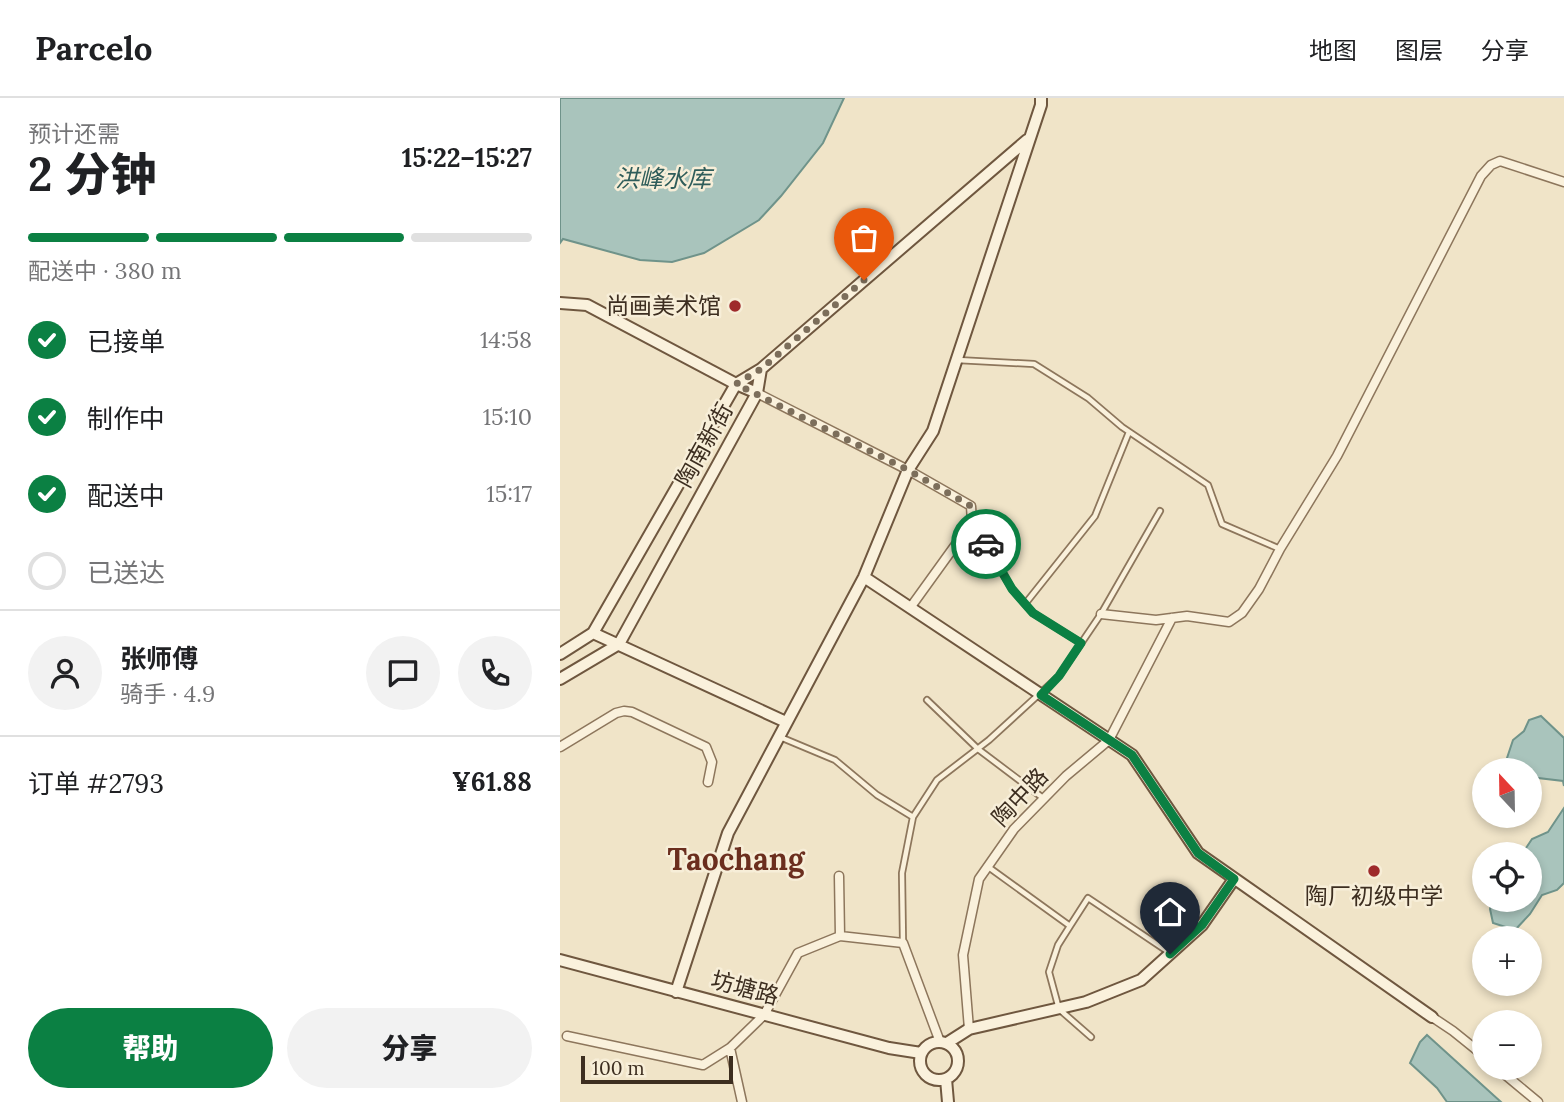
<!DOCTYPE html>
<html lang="zh">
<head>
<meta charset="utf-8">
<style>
	:root { --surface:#fff; --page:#f2f2f2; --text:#202124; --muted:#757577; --line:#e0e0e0; --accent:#0b8043 }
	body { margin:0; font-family:Lora,"Noto Sans SC",serif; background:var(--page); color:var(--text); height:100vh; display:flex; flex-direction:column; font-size:26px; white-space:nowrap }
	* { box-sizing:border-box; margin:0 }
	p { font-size:23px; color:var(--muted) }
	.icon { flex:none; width:38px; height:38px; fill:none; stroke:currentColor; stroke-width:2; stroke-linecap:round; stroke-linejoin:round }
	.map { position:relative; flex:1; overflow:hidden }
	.sheet { display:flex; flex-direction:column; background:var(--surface); width:560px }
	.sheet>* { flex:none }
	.needle { width:46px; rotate:338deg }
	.controls { position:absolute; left:912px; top:660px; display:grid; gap:14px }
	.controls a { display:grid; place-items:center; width:70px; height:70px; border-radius:50%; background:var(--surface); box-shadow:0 4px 10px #0003; font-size:35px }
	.scale { position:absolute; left:21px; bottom:18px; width:152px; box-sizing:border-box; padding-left:7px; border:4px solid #3d2e20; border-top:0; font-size:19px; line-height:24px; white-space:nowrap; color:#3d2e20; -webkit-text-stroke:5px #f7eed8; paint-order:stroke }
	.pin { position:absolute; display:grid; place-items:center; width:60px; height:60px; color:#fff; margin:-72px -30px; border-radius:50% 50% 50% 0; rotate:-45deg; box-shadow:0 0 7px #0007 }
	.pin .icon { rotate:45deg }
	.courier { position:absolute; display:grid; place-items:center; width:70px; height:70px; margin:-35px; border:5px solid #0b8043; border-radius:50%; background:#fff; color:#222; box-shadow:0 2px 9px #0007 }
	.summary em { font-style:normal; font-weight:800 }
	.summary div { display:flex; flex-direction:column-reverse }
	.summary { display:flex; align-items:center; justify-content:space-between; height:119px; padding:0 28px }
	h1 { font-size:46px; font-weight:800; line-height:52px }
	.bar { display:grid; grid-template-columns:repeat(4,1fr); gap:10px 7px; align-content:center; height:84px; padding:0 28px }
	.bar i { height:9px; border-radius:5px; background:var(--line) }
	.bar .selected { background:var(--accent) }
	.bar p { grid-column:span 4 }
	.line { display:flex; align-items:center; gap:18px; padding:0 28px; border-top:2px solid var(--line) }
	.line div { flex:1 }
	.round { display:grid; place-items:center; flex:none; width:74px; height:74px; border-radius:37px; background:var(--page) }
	ol { padding:0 28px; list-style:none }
	li { display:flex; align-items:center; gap:21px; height:77px }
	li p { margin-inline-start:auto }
	li .icon { padding:7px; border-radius:50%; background:var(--accent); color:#fff; stroke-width:4 }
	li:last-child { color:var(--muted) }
	li i { width:38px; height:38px; border:4px solid var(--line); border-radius:50% }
	.action { display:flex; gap:14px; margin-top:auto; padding:14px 28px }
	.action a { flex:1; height:80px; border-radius:42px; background:var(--accent); color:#fff; font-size:28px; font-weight:800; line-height:80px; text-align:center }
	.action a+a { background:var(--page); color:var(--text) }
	header { display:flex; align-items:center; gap:42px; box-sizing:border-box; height:98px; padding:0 35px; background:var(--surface); border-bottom:2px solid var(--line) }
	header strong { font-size:33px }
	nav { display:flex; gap:38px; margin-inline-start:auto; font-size:24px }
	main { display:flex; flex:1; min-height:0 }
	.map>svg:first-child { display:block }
	.water { fill:#a9c4bc; stroke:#6f938a; stroke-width:2 }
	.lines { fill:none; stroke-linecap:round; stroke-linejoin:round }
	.lane-casing { stroke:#8d765c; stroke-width:8 }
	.street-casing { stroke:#8d765c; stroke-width:11 }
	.secondary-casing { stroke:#6f573f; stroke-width:14 }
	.lane { stroke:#faf1dc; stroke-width:4.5 }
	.street { stroke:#faf1dc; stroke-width:8 }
	.secondary { stroke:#faf1dc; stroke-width:10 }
	.done { stroke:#7c6e5b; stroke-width:7; stroke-dasharray:0 12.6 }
	.route { stroke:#0b8043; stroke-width:9 }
	.poi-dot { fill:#9e2a2b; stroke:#f7eed8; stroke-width:2.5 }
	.labels { text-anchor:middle; stroke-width:5; stroke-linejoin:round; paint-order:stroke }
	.poi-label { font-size:23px; fill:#3d2e20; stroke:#f7eed8; text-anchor:end }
	.street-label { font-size:23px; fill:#3d2e20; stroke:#f7eed8 }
	.water-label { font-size:24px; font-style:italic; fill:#2f5d5a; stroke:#f7eed8 }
	.district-label { font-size:30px; font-weight:bold; fill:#6b2e1e; stroke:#f7eed8 }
</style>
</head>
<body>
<header>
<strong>Parcelo</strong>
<nav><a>地图</a><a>图层</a><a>分享</a></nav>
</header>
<main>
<section class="sheet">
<div class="summary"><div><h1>2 分钟</h1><p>预计还需</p></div><em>15:22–15:27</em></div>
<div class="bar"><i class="selected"></i><i class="selected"></i><i class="selected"></i><i></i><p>配送中 · 380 m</p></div>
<ol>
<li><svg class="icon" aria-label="check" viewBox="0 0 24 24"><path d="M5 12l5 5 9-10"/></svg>已接单<p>14:58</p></li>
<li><svg class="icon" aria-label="check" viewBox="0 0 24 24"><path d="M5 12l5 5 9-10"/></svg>制作中<p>15:10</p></li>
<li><svg class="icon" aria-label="check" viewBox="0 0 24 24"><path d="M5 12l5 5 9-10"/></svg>配送中<p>15:17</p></li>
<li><i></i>已送达</li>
</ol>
<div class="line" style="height:126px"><a class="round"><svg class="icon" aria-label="person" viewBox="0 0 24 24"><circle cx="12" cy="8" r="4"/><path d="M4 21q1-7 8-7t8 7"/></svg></a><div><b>张师傅</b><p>骑手 · 4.9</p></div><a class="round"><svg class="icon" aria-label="chat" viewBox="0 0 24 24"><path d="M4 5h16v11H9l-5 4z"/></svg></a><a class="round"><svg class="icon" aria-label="phone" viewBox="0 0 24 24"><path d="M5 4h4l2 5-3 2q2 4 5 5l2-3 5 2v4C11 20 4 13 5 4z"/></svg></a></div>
<div class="line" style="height:91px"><div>订单 #2793</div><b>¥61.88</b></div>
<div class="action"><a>帮助</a><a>分享</a></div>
</section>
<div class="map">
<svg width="1004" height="1004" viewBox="0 0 1004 1004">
	<rect width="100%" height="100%" fill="#f0e4c8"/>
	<path class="water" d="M0,0H284L263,45L221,98L199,122L144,155L112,164L80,162L3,141L0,145Z
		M981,618L1004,640V688L1003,683L970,679V672H943L953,642L964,633L969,622Z
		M1004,710V785L997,792L982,797L970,816L955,832L933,825L930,811L932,802H970V756H962L972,741L988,734Z
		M867,937L941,1004H887L877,990L850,965L860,944Z"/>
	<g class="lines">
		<defs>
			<path id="lane" d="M397,262L474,266L528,300L562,329L648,387L662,426L720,451
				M412,424L452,491L473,515L521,545
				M465,506L535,418L569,334
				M367,602L418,651L483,700
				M220,639L275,662L317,697L353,719
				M427,768L510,828L528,800L610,855
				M510,828L498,847L489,874L499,911L531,939
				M343,845L342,775L353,719L377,682L429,642L499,578L541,516L600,413"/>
			<path id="street" d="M197,295L348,372L411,408L412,424L350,510
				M541,516L596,522L627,518L669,524L682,515L699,491L720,451L777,358L921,78L931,67L940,63L1004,84
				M0,649L56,615L64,613L72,614L146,649L152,664L148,684
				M279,778L280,838
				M872,919L893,933L924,958
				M409,931L403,857L419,781L454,731L506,678L549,642L612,520
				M7,938L143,967L170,950L204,917L238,855L280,838L343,845L380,944
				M170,950L182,1004
				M937,970L978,1004"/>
			<path id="secondary" d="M0,205L27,207L176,286L197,295
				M304,479L572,657L638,755L872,919
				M33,535L226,624
				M0,556L33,535L176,286L201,271L467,42
				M0,581L59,546L197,295L201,271
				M0,862L329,950L361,955
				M116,894L168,735L304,479L348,372L373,333L481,7V0
				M360 963a19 19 0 1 1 38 0a19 19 0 1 1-38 0Z
				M387,945L409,931L526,904L581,882L642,827L674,781
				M386,981L388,1004"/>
		</defs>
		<use href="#lane" class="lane-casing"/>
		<use href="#street" class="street-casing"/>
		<use href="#secondary" class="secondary-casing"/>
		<use href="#lane" class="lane"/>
		<use href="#street" class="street"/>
		<use href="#secondary" class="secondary"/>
	</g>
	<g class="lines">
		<path class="done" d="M304,182L201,271L176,286L348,372L411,408L412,424L426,446"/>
		<path class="route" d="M426,446L452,491L473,515L521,545L499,578L481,597L572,657L638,755L674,781L642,827L610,856"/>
	</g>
	<g class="poi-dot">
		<circle cx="175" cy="208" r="7"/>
		<circle cx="814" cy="773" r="7"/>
	</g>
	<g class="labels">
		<g class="poi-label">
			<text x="161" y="216">尚画美术馆</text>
			<text x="814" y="806" text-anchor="middle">陶厂初级中学</text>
		</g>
		<g class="street-label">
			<text transform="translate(144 347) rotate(-61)" y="8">陶南新街</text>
			<text transform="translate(460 699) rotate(-47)" y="8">陶中路</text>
			<text transform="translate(185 890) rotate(15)" y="8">坊塘路</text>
		</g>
		<g class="water-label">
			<text x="103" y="89">洪峰水库</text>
		</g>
		<g class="district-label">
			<text x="176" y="772">Taochang</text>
		</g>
	</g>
</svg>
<div class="controls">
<a><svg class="needle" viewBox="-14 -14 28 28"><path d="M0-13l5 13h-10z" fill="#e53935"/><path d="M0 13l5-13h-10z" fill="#757577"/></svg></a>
<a><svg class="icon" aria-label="locate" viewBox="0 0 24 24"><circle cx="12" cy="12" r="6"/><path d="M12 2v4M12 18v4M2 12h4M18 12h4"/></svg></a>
<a>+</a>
<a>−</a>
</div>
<div class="scale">100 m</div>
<div class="pin" style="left:304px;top:182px;background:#ea580c"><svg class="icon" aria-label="bag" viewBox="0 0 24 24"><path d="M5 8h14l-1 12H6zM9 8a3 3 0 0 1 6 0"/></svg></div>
<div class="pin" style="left:610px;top:856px;background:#1f2937"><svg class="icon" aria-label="home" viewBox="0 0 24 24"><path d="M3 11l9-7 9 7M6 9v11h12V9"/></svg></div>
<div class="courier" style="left:426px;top:446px"><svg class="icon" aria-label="car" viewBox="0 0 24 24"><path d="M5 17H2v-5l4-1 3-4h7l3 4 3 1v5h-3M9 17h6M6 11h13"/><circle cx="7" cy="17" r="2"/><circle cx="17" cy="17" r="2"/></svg></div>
</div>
</main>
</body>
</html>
